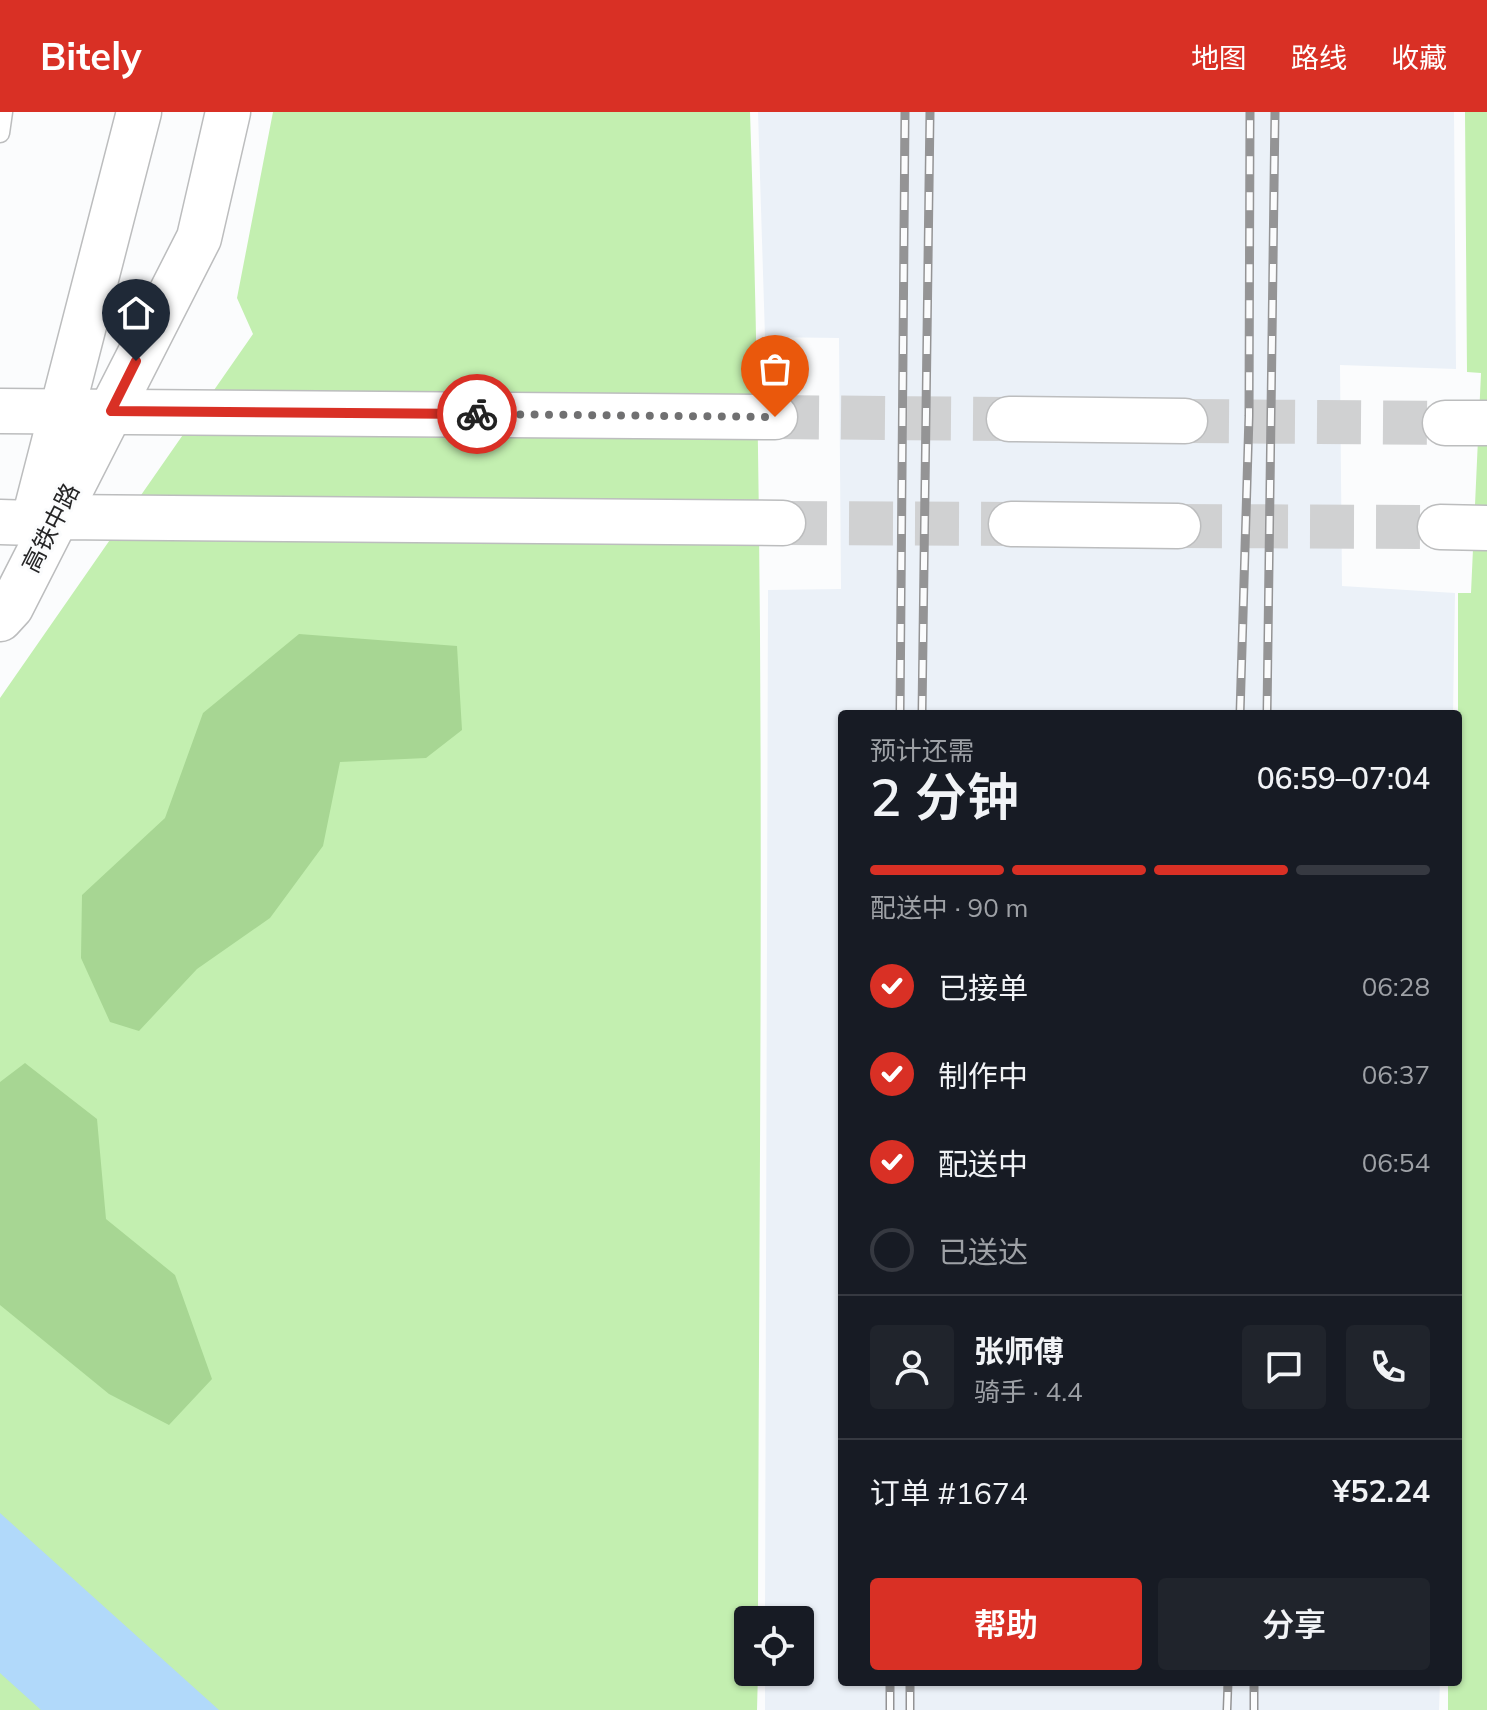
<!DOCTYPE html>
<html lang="zh">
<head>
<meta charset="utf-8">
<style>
	:root { --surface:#171b24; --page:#20242c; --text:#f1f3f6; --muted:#9ea1a6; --line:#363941; --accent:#d93025 }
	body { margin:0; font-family:Mulish,"Noto Sans SC",sans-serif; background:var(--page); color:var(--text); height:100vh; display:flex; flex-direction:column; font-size:30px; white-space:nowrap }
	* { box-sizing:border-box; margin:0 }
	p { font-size:26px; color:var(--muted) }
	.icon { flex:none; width:44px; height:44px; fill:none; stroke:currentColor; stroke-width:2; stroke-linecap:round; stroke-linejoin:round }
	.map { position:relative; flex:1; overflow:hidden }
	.sheet { position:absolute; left:838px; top:598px; width:624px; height:976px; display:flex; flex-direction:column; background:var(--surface); border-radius:8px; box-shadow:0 2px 6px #0004 }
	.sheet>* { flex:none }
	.tools { position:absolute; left:734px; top:1494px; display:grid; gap:16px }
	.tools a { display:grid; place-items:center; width:80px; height:80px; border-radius:8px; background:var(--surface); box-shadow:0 2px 6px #0004; font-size:40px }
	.pin { position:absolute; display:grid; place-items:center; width:68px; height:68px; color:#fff; margin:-82px -34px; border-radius:50% 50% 50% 0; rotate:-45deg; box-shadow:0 0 8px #0007 }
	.pin .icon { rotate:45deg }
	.courier { position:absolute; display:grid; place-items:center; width:80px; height:80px; margin:-40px; border:6px solid #d93025; border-radius:50%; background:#fff; color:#222; box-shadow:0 2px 10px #0007 }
	.overview em { font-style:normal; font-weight:600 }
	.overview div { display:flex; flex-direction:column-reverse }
	.overview { display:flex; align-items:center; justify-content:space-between; height:136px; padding:0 32px }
	h1 { font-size:52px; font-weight:600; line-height:60px }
	.bar { display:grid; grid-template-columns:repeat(4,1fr); gap:12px 8px; align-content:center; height:96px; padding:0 32px }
	.bar i { height:10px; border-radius:6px; background:var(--line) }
	.bar .selected { background:var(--accent) }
	.bar p { grid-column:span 4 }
	.line { display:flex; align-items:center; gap:20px; padding:0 32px; border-top:2px solid var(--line) }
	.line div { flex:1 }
	.round { display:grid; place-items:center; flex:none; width:84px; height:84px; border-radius:8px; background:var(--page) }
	ol { padding:0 32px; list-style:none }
	li { display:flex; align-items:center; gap:24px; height:88px }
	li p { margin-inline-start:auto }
	li .icon { padding:8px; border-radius:50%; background:var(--accent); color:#fff; stroke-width:4 }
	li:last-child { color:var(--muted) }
	li i { width:44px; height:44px; border:4px solid var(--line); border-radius:50% }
	.primary-button { display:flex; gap:16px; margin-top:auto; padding:16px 32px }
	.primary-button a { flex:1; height:92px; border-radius:8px; background:var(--accent); color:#fff; font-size:32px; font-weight:600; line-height:92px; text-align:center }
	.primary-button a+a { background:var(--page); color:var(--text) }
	header { display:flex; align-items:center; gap:48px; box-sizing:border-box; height:112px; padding:0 40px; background:var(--accent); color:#fff }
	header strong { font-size:38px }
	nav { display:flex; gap:44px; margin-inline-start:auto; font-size:28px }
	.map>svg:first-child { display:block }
	.built { fill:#ebf1f8 }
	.green { fill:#c3efb0 }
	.forest { fill:#a7d693 }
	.water { fill:#b1d9fa }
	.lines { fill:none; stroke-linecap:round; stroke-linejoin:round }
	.secondary-tunnel { stroke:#d0d1d2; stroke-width:44; stroke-dasharray:44 22; stroke-linecap:butt }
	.service-casing { stroke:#bcbdbe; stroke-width:21 }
	.tertiary-casing { stroke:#bcbdbe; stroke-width:47 }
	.secondary-casing { stroke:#bcbdbe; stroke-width:47 }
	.service { stroke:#fff; stroke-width:18 }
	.tertiary { stroke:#fff; stroke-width:44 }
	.secondary { stroke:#fff; stroke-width:44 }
	.rail-casing { stroke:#949495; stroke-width:9 }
	.rail { stroke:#fbfcfd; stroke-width:6; stroke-dasharray:18; stroke-linecap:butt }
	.done { stroke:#707071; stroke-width:8; stroke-dasharray:0 14.4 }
	.route { stroke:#d93025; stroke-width:10 }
	.labels { text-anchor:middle; stroke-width:6; stroke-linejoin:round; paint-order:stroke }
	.street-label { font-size:24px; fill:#252526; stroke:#fbfcfd }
</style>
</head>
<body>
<header>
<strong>Bitely</strong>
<nav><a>地图</a><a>路线</a><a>收藏</a></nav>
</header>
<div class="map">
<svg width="1487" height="1598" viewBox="0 0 1487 1598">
	<rect width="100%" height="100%" fill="#fbfcfd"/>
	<path class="built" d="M758,0H1454L1456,257L1340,253L1342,474L1455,481L1453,602H842V1570H1440L1439,1598H765V1560H800V1508H765L768,478L841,477L839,226L765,225Z"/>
	<path class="green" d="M273,0H750C767,502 759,1005 758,1508H748V1560H758L757,1598H0V586L253,222L237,186Z
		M1465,0H1487V1598H1448V1570H1458V481H1471L1481,261L1467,260Z"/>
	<path class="forest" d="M299,522L457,534L462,618L426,646L340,650L323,734L270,806L197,857L139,919L110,910L81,846L82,783L165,706L203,601Z
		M25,951L97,1007L106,1107L175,1163L212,1267L169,1313L109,1282L0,1193V970Z"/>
	<path class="water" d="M0,1401L219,1598H41L0,1561Z"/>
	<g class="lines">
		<path class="secondary-tunnel" d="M775,305L1009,307
			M1185,309L1445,311
			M783,411L1011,412
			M1178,414L1440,415"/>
		<defs>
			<path id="service" d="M0,21L3,0"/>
			<path id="tertiary" d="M32,415L139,0
				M0,507L11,495L199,126L228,0"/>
			<path id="secondary" d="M0,299L775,305
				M1009,307L1185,309
				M1445,311H1487
				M0,410L33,411L57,405L783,411
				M1011,412L1178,414
				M1440,415L1487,416"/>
		</defs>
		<use href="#service" class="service-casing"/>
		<use href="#tertiary" class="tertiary-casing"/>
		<use href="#secondary" class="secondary-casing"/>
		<use href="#service" class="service"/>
		<use href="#tertiary" class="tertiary"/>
		<use href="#secondary" class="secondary"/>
		<defs>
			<path id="rail" d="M900,602L905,0
				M922,602L930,0
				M1240,602L1249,304L1250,0
				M1267,602L1275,0
				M890,1598V1570
				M910,1598V1570
				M1227,1598L1228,1570
				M1254,1598V1570"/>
		</defs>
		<use href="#rail" class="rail-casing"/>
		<use href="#rail" class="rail"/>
	</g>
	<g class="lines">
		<path class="done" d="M477,302L775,305"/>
		<path class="route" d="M136,249L111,299L477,302"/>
	</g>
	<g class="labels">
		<g class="street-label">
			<text transform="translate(51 416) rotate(-63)" y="8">高铁中路</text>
		</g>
	</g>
</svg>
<div class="tools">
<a><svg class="icon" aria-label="locate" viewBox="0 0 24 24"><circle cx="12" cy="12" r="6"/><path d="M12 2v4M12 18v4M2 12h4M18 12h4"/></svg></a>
</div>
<div class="pin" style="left:775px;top:305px;background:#ea580c"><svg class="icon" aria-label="bag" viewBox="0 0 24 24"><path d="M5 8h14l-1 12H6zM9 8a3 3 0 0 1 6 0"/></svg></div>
<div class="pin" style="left:136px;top:249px;background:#1f2937"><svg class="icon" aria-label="home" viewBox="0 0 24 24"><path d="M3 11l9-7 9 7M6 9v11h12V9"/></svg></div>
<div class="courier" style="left:477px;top:302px"><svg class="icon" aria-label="bike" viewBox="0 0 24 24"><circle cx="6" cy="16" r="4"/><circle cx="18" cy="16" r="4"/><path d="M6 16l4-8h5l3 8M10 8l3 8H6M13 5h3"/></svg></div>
<section class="sheet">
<div class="overview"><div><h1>2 分钟</h1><p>预计还需</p></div><em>06:59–07:04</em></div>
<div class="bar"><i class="selected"></i><i class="selected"></i><i class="selected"></i><i></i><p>配送中 · 90 m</p></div>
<ol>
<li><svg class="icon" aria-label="check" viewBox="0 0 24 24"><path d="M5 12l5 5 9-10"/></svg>已接单<p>06:28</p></li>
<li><svg class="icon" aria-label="check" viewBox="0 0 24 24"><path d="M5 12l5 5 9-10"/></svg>制作中<p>06:37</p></li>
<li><svg class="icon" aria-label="check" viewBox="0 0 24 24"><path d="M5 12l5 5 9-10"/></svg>配送中<p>06:54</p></li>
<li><i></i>已送达</li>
</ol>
<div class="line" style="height:144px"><a class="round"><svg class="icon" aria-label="person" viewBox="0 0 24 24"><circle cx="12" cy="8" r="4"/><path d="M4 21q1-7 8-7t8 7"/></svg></a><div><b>张师傅</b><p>骑手 · 4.4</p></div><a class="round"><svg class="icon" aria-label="chat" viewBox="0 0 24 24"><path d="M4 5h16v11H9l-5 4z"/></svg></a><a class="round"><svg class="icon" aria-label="phone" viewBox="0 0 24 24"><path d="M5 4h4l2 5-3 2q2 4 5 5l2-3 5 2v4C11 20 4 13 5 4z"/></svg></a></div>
<div class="line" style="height:104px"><div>订单 #1674</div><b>¥52.24</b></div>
<div class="primary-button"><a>帮助</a><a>分享</a></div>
</section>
</div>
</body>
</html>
